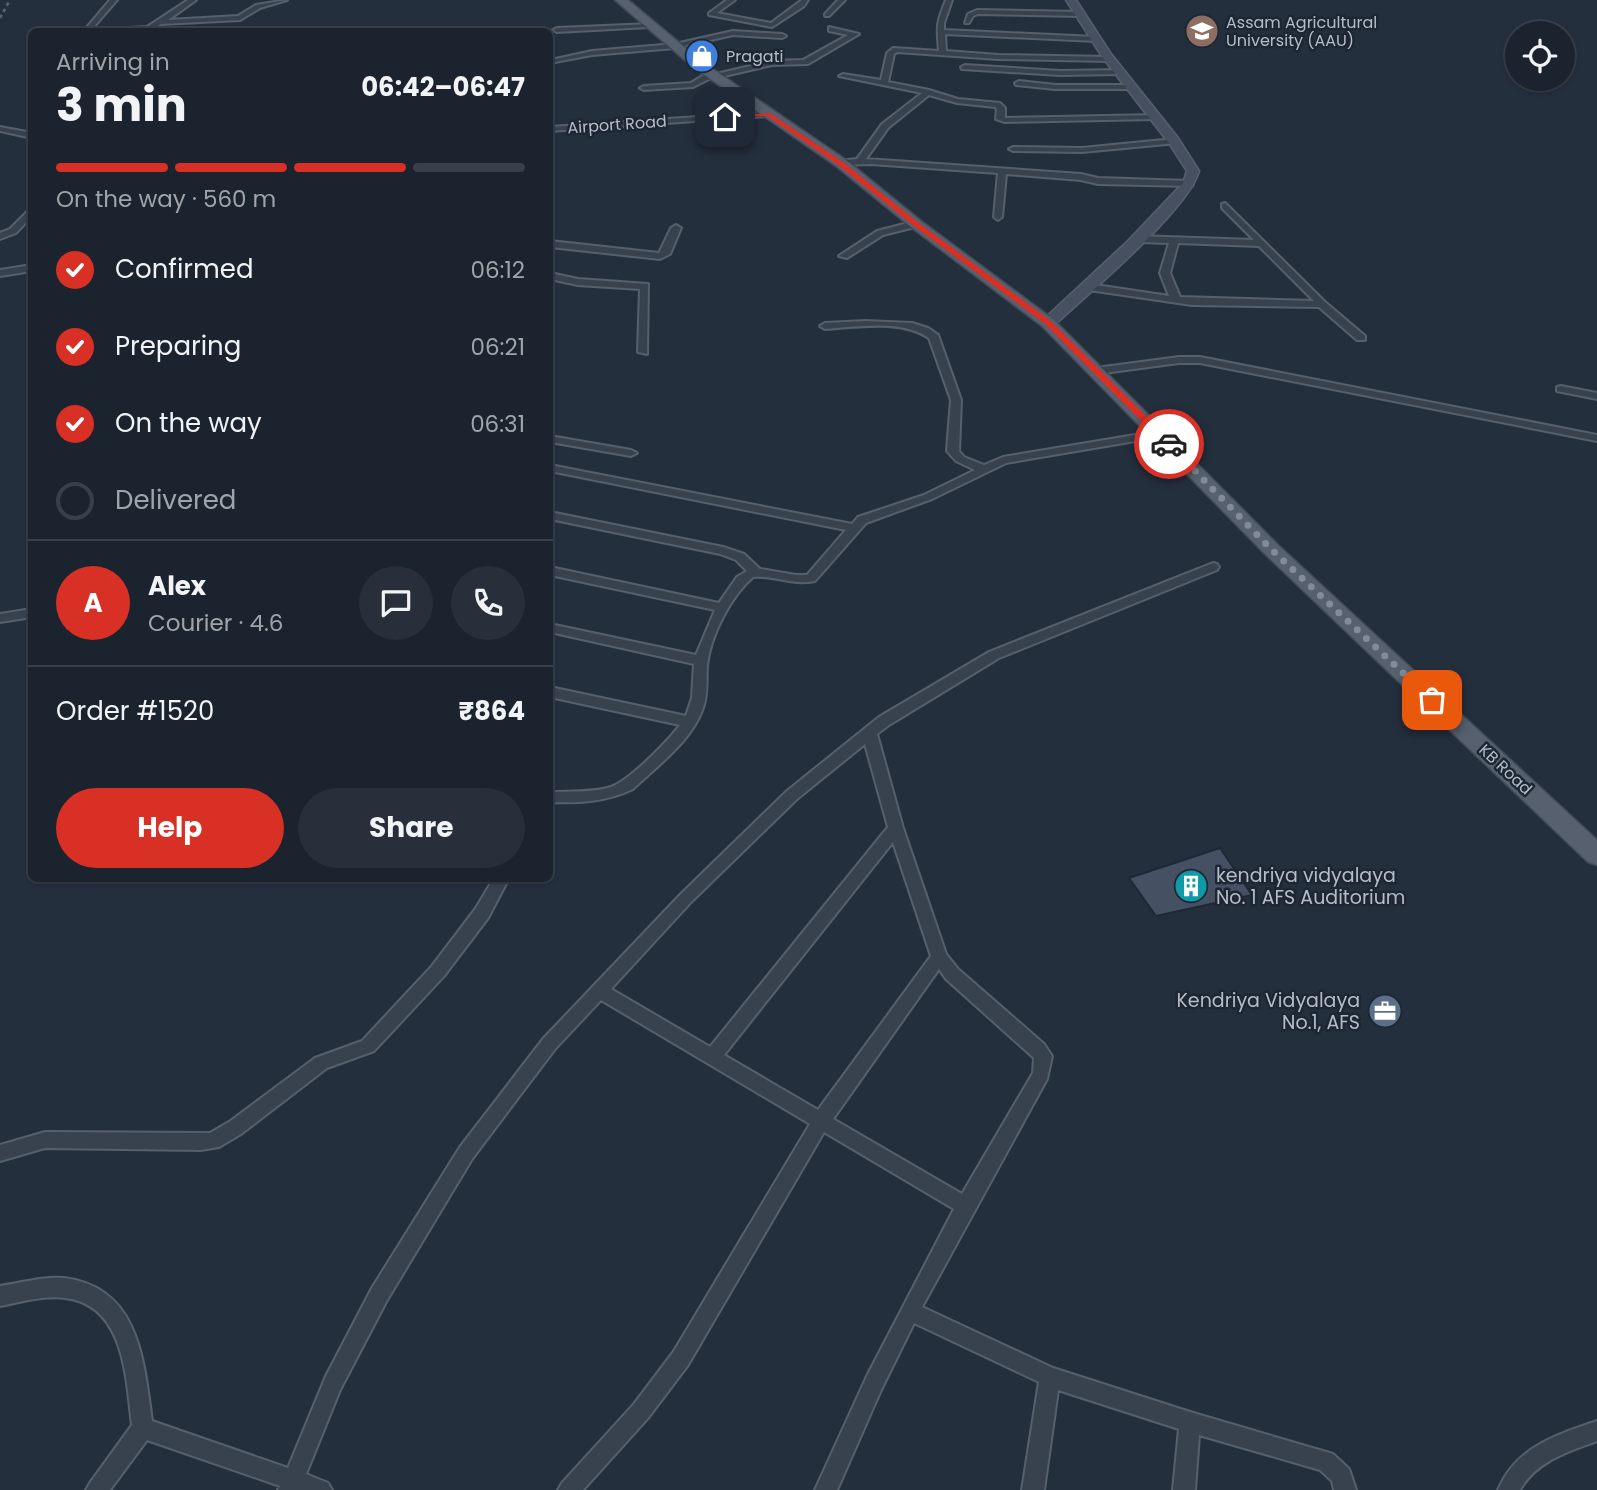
<!DOCTYPE html>
<html lang="en">
<head>
<meta charset="utf-8">
<style>
	:root { --surface:#1b232e; --page:#282f3a; --text:#f1f3f6; --muted:#a0a4aa; --line:#39404a; --accent:#d93025 }
	body { margin:0; font-family:Poppins,sans-serif; background:var(--page); color:var(--text); height:100vh; display:flex; flex-direction:column; font-size:26px; white-space:nowrap }
	* { box-sizing:border-box; margin:0 }
	p { font-size:23px; color:var(--muted) }
	.icon { flex:none; width:38px; height:38px; fill:none; stroke:currentColor; stroke-width:2; stroke-linecap:round; stroke-linejoin:round }
	.map { position:relative; flex:1; overflow:hidden }
	.details { position:absolute; left:28px; top:28px; width:525px; height:854px; display:flex; flex-direction:column; background:var(--surface); border-radius:10px; box-shadow:0 2px 5px #0004,0 0 0 2px var(--line) }
	.details>* { flex:none }
	.controls { position:absolute; left:1505px; top:21px; display:grid; gap:14px }
	.controls a { display:grid; place-items:center; width:70px; height:70px; border-radius:50%; background:var(--surface); box-shadow:0 2px 5px #0004,0 0 0 2px var(--line); font-size:35px }
	.pin { position:absolute; display:grid; place-items:center; width:60px; height:60px; color:#fff; margin:-30px; border-radius:14px; box-shadow:0 4px 10px #0006 }
	.courier { position:absolute; display:grid; place-items:center; width:70px; height:70px; margin:-35px; border:5px solid #d93025; border-radius:50%; background:#fff; color:#222; box-shadow:0 2px 9px #0007 }
	.head em { font-style:normal; font-weight:700 }
	.head div { display:flex; flex-direction:column-reverse }
	.head { display:flex; align-items:center; justify-content:space-between; height:119px; padding:0 28px }
	h1 { font-size:46px; font-weight:700; line-height:52px }
	.bar { display:grid; grid-template-columns:repeat(4,1fr); gap:10px 7px; align-content:center; height:84px; padding:0 28px }
	.bar i { height:9px; border-radius:5px; background:var(--line) }
	.bar .active { background:var(--accent) }
	.bar p { grid-column:span 4 }
	.line { display:flex; align-items:center; gap:18px; padding:0 28px; border-top:2px solid var(--line) }
	.line div { flex:1 }
	.round { display:grid; place-items:center; flex:none; width:74px; height:74px; border-radius:37px; background:var(--page) }
	ol { padding:0 28px; list-style:none }
	li { display:flex; align-items:center; gap:21px; height:77px }
	li p { margin-inline-start:auto }
	li .icon { padding:7px; border-radius:50%; background:var(--accent); color:#fff; stroke-width:4 }
	li:last-child { color:var(--muted) }
	li i { width:38px; height:38px; border:4px solid var(--line); border-radius:50% }
	.action { display:flex; gap:14px; margin-top:auto; padding:14px 28px }
	.action a { flex:1; height:80px; border-radius:42px; background:var(--accent); color:#fff; font-size:28px; font-weight:700; line-height:80px; text-align:center }
	.action a+a { background:var(--page); color:var(--text) }
	.map>svg:first-child { display:block }
	.building { fill:#455162; stroke:#1f2835; stroke-width:2 }
	.lines { fill:none; stroke-linecap:round; stroke-linejoin:round }
	.street-casing { stroke:#565f6c; stroke-width:4 }
	.secondary-casing { stroke:#565f6c; stroke-width:3 }
	.primary-casing { stroke:#414a57; stroke-width:3 }
	.street { fill:#38414e; fill-rule:evenodd }
	.secondary { fill:#465061; fill-rule:evenodd }
	.primary { fill:#56606e; fill-rule:evenodd }
	.rail { stroke:#5a6575; stroke-width:2.5; stroke-dasharray:3.5 3.5; stroke-linecap:butt }
	.route { fill:#d93025 }
	.done { stroke:#828b98; stroke-width:7; stroke-dasharray:0 12.6 }
	.labels { text-anchor:middle; stroke-width:5; stroke-linejoin:round; paint-order:stroke }
	.far-poi-label { font-size:16px; fill:#b4bcc9; stroke:#1d2633; text-anchor:start }
	.far-street-label { font-size:16px; fill:#b4bcc9; stroke:#1d2633 }
	.poi-label { font-size:19px; fill:#b4bcc9; stroke:#1d2633; text-anchor:start }
</style>
</head>
<body>
<div class="map">
<svg width="1597" height="1490" viewBox="0 0 1597 1490">
	<rect width="100%" height="100%" fill="#242f3e"/>
	<path class="building" d="M1220,848L1252,895L1156,916L1129,878Z"/>
	<g class="lines">
		<defs>
			<path id="street" d="M110,0H117L91,30L147,27L188,0H196L168,20L238,16L256,5L287,0L260,8L240,20L161,24L149,31L83,32Z
				M727,0H735L717,13L771,23L802,0H808L804,6L772,27L709,15V13Z
				M838,0H845L829,16H825V14Z
				M946,0H952L944,23V30L1096,37L1100,39L1096,41L945,34L946,51L998,55L1110,57L1114,59L1110,61L998,59L897,52L894,54L888,82L929,90L958,99L1000,103L1005,108V118L1156,115L1160,117L1156,119L1005,122L996,119L997,109L995,107L957,103L929,95L888,128L866,159L1081,174L1098,178L1189,181L1193,184L1192,186L1098,184L1081,180L1006,174L1002,217L998,220L994,217L998,173L871,164L838,165V161L857,159L882,124L922,93L839,76L843,74L881,80L887,53L893,48L939,51C937,27 936,24 946,0Z
				M977,10L1080,12L1083,14L1080,16L978,14L973,16L969,23H965L968,14Z
				M651,24L649,27L557,32L553,30L557,28Z
				M829,27L859,34L808,64L772,65L716,78L713,77L693,87L644,90L640,88L644,86L691,83L709,72L716,74L772,61L803,60L848,35L829,31Z
				M378,28L384,32H375Z
				M733,31L782,34L786,36L782,38L733,35L675,48L592,55L555,62L551,60L592,51L675,44Z
				M965,65L1060,71L1121,70L1125,72L1121,74L1060,75L962,69L961,67Z
				M1019,81L1055,85H1132L1136,87L1132,89H1055L1016,85L1015,83Z
				M771,112V116H768L550,131V127Z
				M0,127L32,133V138L0,131Z
				M1174,139L1178,141L1177,143L1082,152L1013,151L1009,149L1013,147L1082,148Z
				M1225,203L1325,302L1365,336V340H1357L1319,307L1192,305L1089,290L1084,287L1089,284L1169,296L1160,273L1169,243L1138,242L1133,239L1138,236L1254,240L1222,208V204ZM1178,243L1259,246L1314,301L1180,297L1170,273Z
				M32,207V216L16,233L0,239V233L10,229Z
				M916,221L919,222V226L883,235L847,258L839,256L877,231Z
				M676,225L681,228L670,254L660,259L550,247V241L659,253L671,228Z
				M32,265V271L0,276V270Z
				M550,273L578,279L648,284L647,354L638,352L640,289L578,285L550,279Z
				M866,321L912,323L928,328L938,335L961,400L959,451L964,457L984,465L1003,457L1159,431L1164,434L1159,437L1006,463L932,499L866,523L815,581C793,586 775,575 753,577C731,596 710,636 707,666C706,680 708,695 703,708C691,742 658,765 633,789C606,802 579,803 550,802V792C570,791 591,793 611,787C630,780 667,742 680,725L550,697V687L686,716L692,698L694,664L550,632V624L696,655L715,610L550,575V567L719,603L737,577L747,571L736,560L720,554L550,519V512L723,547L744,554L760,569L796,575H807L846,530L550,471V465L852,524L858,517L924,495L975,470L956,461L947,451L951,400L929,338C900,319 859,327 825,329L820,326L825,323Z
				M1179,357H1200L1597,435V441L1200,363H1179L1096,374L1091,371L1096,368Z
				M1561,386L1597,393V399L1557,391V387Z
				M550,436L631,450L637,453L631,456L550,442Z
				M1213,563L1217,564L1219,567L1217,570L999,658L889,725L877,734L903,828L946,954L958,969L1044,1044L1052,1056L1047,1079L922,1307L1053,1368L1190,1412L1333,1454L1349,1469L1356,1490H1334L1332,1481L1320,1470L1199,1435L1195,1490H1173L1179,1429L1058,1390L1044,1490H1022L1039,1382L914,1323L881,1390L837,1490H815L867,1376L954,1209L824,1132L688,1365L648,1418L583,1490H558L562,1483L634,1404L674,1351L810,1124L601,1000L555,1049L472,1159L386,1302L340,1390L306,1474L328,1483L332,1490H278L280,1486L147,1440L110,1490H86L90,1483L132,1425C126,1378 125,1305 65,1298C44,1295 21,1302 0,1306V1286C21,1283 43,1276 64,1278C139,1287 144,1361 152,1421L288,1468L326,1376L372,1288L460,1147L543,1039L681,894L787,791L879,717L989,652ZM865,744L888,827L710,1047L611,989L691,902L797,799ZM893,842L931,956L818,1110L724,1055ZM939,969L946,979L1034,1058L1033,1073L962,1194L833,1119Z
				M32,609V617L0,622V614Z
				M494,878H509L488,918L444,976L374,1051L327,1068L241,1134L219,1147L201,1150L45,1148L0,1161V1145L45,1132L210,1133L229,1122L315,1058L362,1041L432,966L476,908Z
				M1597,1421V1441C1568,1452 1536,1461 1520,1490H1498C1516,1447 1556,1435 1597,1421Z"/>
			<path id="secondary" d="M1066,0H1076L1111,54L1178,138L1199,171C1188,210 1087,295 1053,326L1048,327L1041,323L1043,320L1128,241L1183,183L1187,171L1169,143L1103,58Z"/>
			<path id="primary" d="M615,0H628L701,61L846,160L921,221L1054,320L1278,545L1597,840V865L1588,862L1264,553L1042,326L911,227L836,166L693,67Z"/>
		</defs>
		<use href="#street" class="street-casing"/>
		<use href="#secondary" class="secondary-casing"/>
		<use href="#primary" class="primary-casing"/>
		<use href="#street" class="street"/>
		<use href="#secondary" class="secondary"/>
		<use href="#primary" class="primary"/>
		<path class="rail" d="M0,18L10,0"/>
	</g>
	<path class="route" d="M770,113L843,162L919,223L1051,321L1172,442V446H1166L1045,324L914,226L838,165L767,116L722,117Z"/>
	<g class="lines">
		<path class="done" d="M1169,444L1271,549L1432,700"/>
	</g>
	<defs>
		<symbol id="university-disc" viewBox="-11 -11 22 22"><circle r="9.5" fill="#8d6e63" stroke="#1d2633"/><path d="M0-5L7-2L0 1L-7-2ZM-4 1L0 2.5L4 1V4Q0 6-4 4Z" fill="#fff"/></symbol>
		<symbol id="shop-disc" viewBox="-11 -11 22 22"><circle r="9.5" fill="#3f7fe0" stroke="#1d2633"/><path d="M-5-2.5h2.3a2.7 3.5 0 0 1 5.4 0H5L5.5 6h-11ZM-1.5-2.5h3a1.5 2.3 0 0 0-3 0Z" fill="#fff"/></symbol>
		<symbol id="building-disc" viewBox="-11 -11 22 22"><circle r="9.5" fill="#0f9aa8" stroke="#1d2633"/><path d="M-4-6H4V6H1V3H-1V6H-4ZM-2.5-4.3h1.7v1.8h-1.7ZM.8-4.3h1.7v1.8H.8ZM-2.5-1h1.7V.8h-1.7ZM.8-1h1.7V.8H.8Z" fill="#fff"/></symbol>
		<symbol id="office-disc" viewBox="-11 -11 22 22"><circle r="9.5" fill="#5c6f8a" stroke="#1d2633"/><path d="M-6-3h4V-5.5h4V-3h4V5H-6ZM-1-4.5V-3h2v-1.5ZM-6 0V1H6V0Z" fill="#fff"/></symbol>
	</defs>
	<g fill-rule="evenodd">
		<use href="#university-disc" x="1183" y="12" width="38" height="38"/>
		<use href="#shop-disc" x="683" y="37" width="38" height="38"/>
		<use href="#building-disc" x="1172" y="867" width="38" height="38"/>
		<use href="#office-disc" x="1366" y="992" width="38" height="38"/>
	</g>
	<g class="labels">
		<g class="far-poi-label">
			<text x="1226" y="28">Assam Agricultural<tspan x="1226" dy="18">University (AAU)</tspan></text>
			<text x="726" y="62">Pragati</text>
		</g>
		<g class="far-street-label">
			<text transform="translate(617 124) rotate(-4)" y="6">Airport Road</text>
			<text transform="translate(1506 769) rotate(43)" y="6">KB Road</text>
		</g>
		<g class="poi-label">
			<text x="1216" y="882">kendriya vidyalaya<tspan x="1216" dy="22">No. 1 AFS Auditorium</tspan></text>
			<text x="1360" y="1007" text-anchor="end">Kendriya Vidyalaya<tspan x="1360" dy="22">No.1, AFS</tspan></text>
		</g>
	</g>
</svg>
<div class="controls">
<a><svg class="icon" aria-label="locate" viewBox="0 0 24 24"><circle cx="12" cy="12" r="6"/><path d="M12 2v4M12 18v4M2 12h4M18 12h4"/></svg></a>
</div>
<div class="pin" style="left:1432px;top:700px;background:#ea580c"><svg class="icon" aria-label="bag" viewBox="0 0 24 24"><path d="M5 8h14l-1 12H6zM9 8a3 3 0 0 1 6 0"/></svg></div>
<div class="pin" style="left:725px;top:117px;background:#1f2937"><svg class="icon" aria-label="home" viewBox="0 0 24 24"><path d="M3 11l9-7 9 7M6 9v11h12V9"/></svg></div>
<div class="courier" style="left:1169px;top:444px"><svg class="icon" aria-label="car" viewBox="0 0 24 24"><path d="M5 17H2v-5l4-1 3-4h7l3 4 3 1v5h-3M9 17h6M6 11h13"/><circle cx="7" cy="17" r="2"/><circle cx="17" cy="17" r="2"/></svg></div>
<section class="details">
<div class="head"><div><h1>3 min</h1><p>Arriving in</p></div><em>06:42–06:47</em></div>
<div class="bar"><i class="active"></i><i class="active"></i><i class="active"></i><i></i><p>On the way · 560 m</p></div>
<ol>
<li><svg class="icon" aria-label="check" viewBox="0 0 24 24"><path d="M5 12l5 5 9-10"/></svg>Confirmed<p>06:12</p></li>
<li><svg class="icon" aria-label="check" viewBox="0 0 24 24"><path d="M5 12l5 5 9-10"/></svg>Preparing<p>06:21</p></li>
<li><svg class="icon" aria-label="check" viewBox="0 0 24 24"><path d="M5 12l5 5 9-10"/></svg>On the way<p>06:31</p></li>
<li><i></i>Delivered</li>
</ol>
<div class="line" style="height:126px"><b class="round" style="background:var(--accent);color:#fff">A</b><div><b>Alex</b><p>Courier · 4.6</p></div><a class="round"><svg class="icon" aria-label="chat" viewBox="0 0 24 24"><path d="M4 5h16v11H9l-5 4z"/></svg></a><a class="round"><svg class="icon" aria-label="phone" viewBox="0 0 24 24"><path d="M5 4h4l2 5-3 2q2 4 5 5l2-3 5 2v4C11 20 4 13 5 4z"/></svg></a></div>
<div class="line" style="height:91px"><div>Order #1520</div><b>₹864</b></div>
<div class="action"><a>Help</a><a>Share</a></div>
</section>
</div>
</body>
</html>
